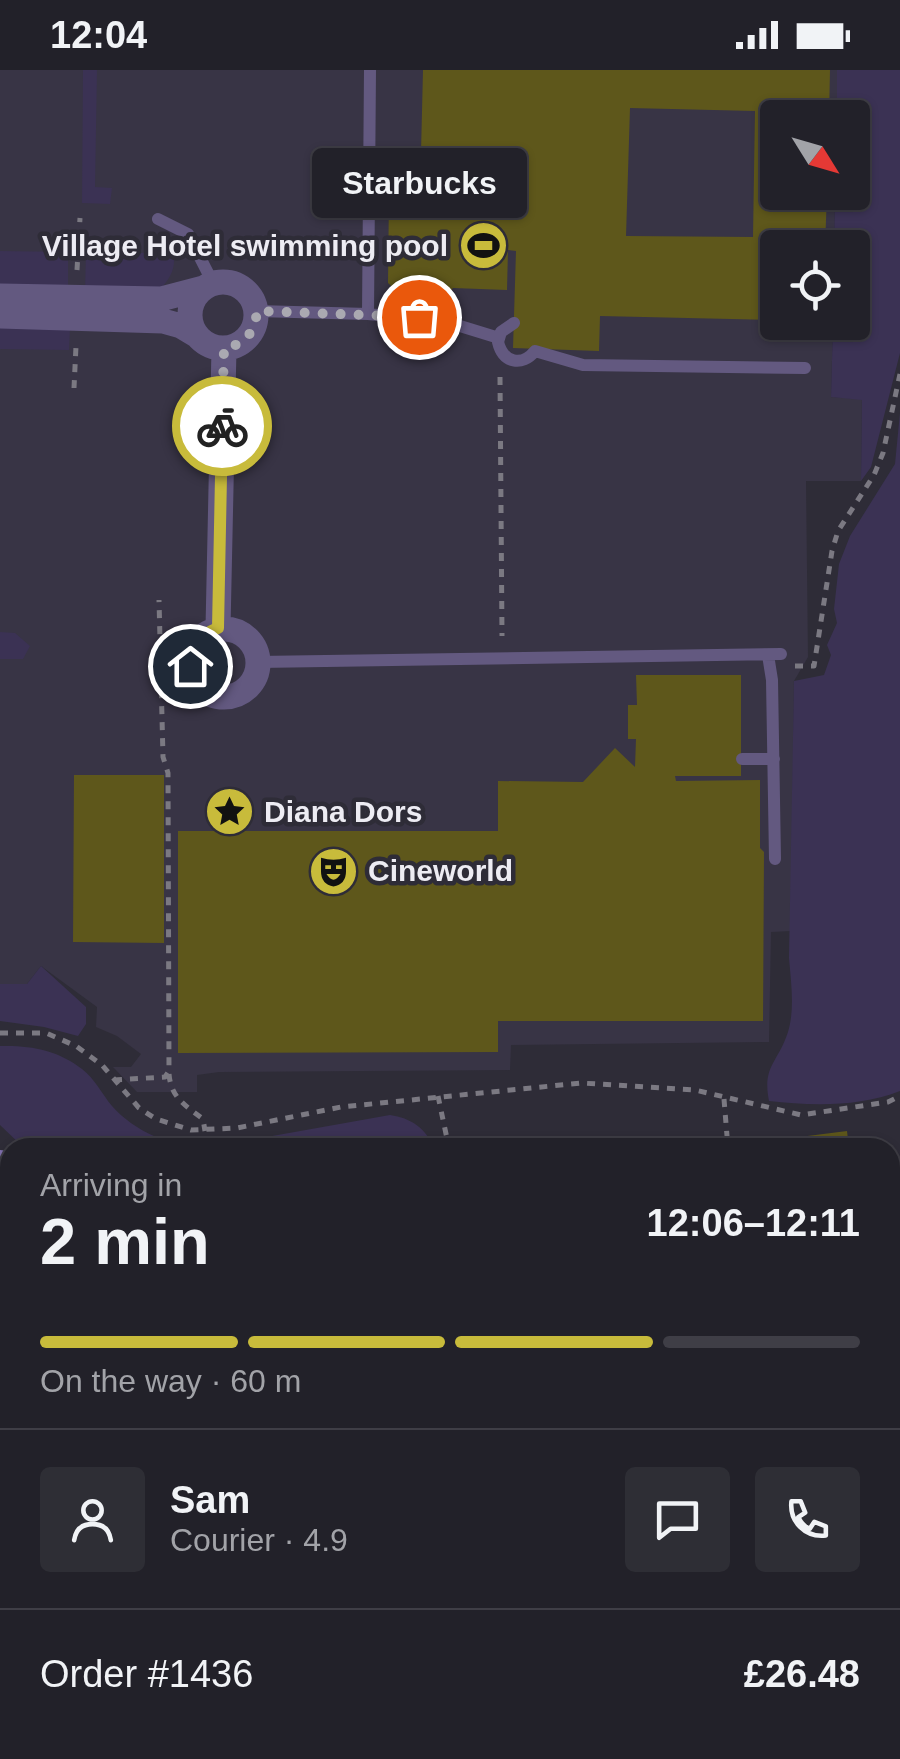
<!DOCTYPE html>
<html lang="en">
<head>
<meta charset="utf-8">
<style>
	:root { --surface:#222129; --page:#2e2e35; --text:#f1f3f6; --muted:#a2a3a8; --line:#3f3e46; --accent:#c8bb3b }
	body { margin:0; font-family:Helvetica,sans-serif; background:var(--page); color:var(--text); height:100vh; display:flex; flex-direction:column; font-size:38px; white-space:nowrap }
	* { box-sizing:border-box; margin:0 }
	p { font-size:32px; color:var(--muted) }
	.icon { flex:none; width:55px; height:55px; fill:none; stroke:currentColor; stroke-width:2; stroke-linecap:round; stroke-linejoin:round }
	.map { position:relative; flex:1; overflow:hidden }
	.drawer { position:absolute; left:0px; top:1068px; width:900px; height:622px; display:flex; flex-direction:column; background:var(--surface); border-radius:30px 30px 0 0; box-shadow:0 2px 8px #0004,0 0 0 2px var(--line) }
	.drawer>* { flex:none }
	.needle { width:65px; rotate:127deg }
	.controls { position:absolute; left:760px; top:30px; display:grid; gap:20px }
	.controls a { display:grid; place-items:center; width:110px; height:110px; border-radius:10px; background:var(--surface); box-shadow:0 2px 8px #0004,0 0 0 2px var(--line); font-size:50px }
	.pin { position:absolute; display:grid; place-items:center; width:85px; height:85px; color:#fff; margin:-42px; border:5px solid #fff; border-radius:50%; box-shadow:0 2px 10px #0007 }
	.courier { position:absolute; display:grid; place-items:center; width:100px; height:100px; margin:-50px; border:8px solid #c8bb3b; border-radius:50%; background:#fff; color:#222; box-shadow:0 2px 12px #0007 }
	.bubble { position:absolute; height:70px; border-radius:10px; background:var(--surface); box-shadow:0 2px 8px #0004,0 0 0 2px var(--line); font-size:32px; font-weight:800; line-height:70px; text-align:center }
	.summary em { font-style:normal; font-weight:800 }
	.summary div { display:flex; flex-direction:column-reverse }
	.summary { display:flex; align-items:center; justify-content:space-between; height:170px; padding:0 40px }
	h1 { font-size:65px; font-weight:800; line-height:75px }
	.bar { display:grid; grid-template-columns:repeat(4,1fr); gap:15px 10px; align-content:center; height:120px; padding:0 40px }
	.bar i { height:12px; border-radius:8px; background:var(--line) }
	.bar .on { background:var(--accent) }
	.bar p { grid-column:span 4 }
	.line { display:flex; align-items:center; gap:25px; padding:0 40px; border-top:2px solid var(--line) }
	.line div { flex:1 }
	.round { display:grid; place-items:center; flex:none; width:105px; height:105px; border-radius:10px; background:var(--page) }
	.status { display:flex; justify-content:space-between; align-items:center; height:70px; padding:0 50px; background:var(--surface); direction:ltr }
	.status svg { height:28px; fill:currentColor }
	.map>svg:first-child { display:block }
	.built { fill:#383445 }
	.green { fill:#3b3254 }
	.building { fill:#5e571b; fill-rule:evenodd }
	.lines { fill:none; stroke-linecap:round; stroke-linejoin:round }
	.path { stroke:#7b7982; stroke-width:5; stroke-dasharray:8 8; stroke-linecap:butt }
	.service { stroke:#635980; stroke-width:12 }
	.minor { stroke:#635980; stroke-width:25 }
	.secondary { stroke:#8170ae; stroke-width:28 }
	.done { stroke:#aaa9b1; stroke-width:10; stroke-dasharray:0 18 }
	.route { stroke:#c8bb3b; stroke-width:12 }
	.labels { text-anchor:middle; stroke-width:9; stroke-linejoin:round; paint-order:stroke }
	.poi-label { font-size:30px; font-weight:bold; fill:#edecf3; stroke:#2e2c37; text-anchor:start }
</style>
</head>
<body>
<div class="status"><b>12:04</b><svg viewBox="0 0 49 12"><path d="M0 12V9h3v3zM5 12V6h3v6zM10 12V3h3v9zM15 12V0h3v12zM26 1h20v11H26zM47 4h2v5h-2z"/></svg></div>
<div class="map">
<svg width="900" height="1689" viewBox="0 0 900 1689">
	<rect width="100%" height="100%" fill="#2e2c37"/>
	<path class="built" d="M0,0H837V47L778,48V122L835,123L834,177L778,178V252L833,253L831,327L862,329L861,411H806L808,587L794,611L791,861L771,862L769,972L511,975L510,1000L219,1002L197,1005V1022H137L113,997H131L141,984L117,966L96,957L97,937L41,896L27,914H0Z"/>
	<path class="green" d="M83,0H97L95,117L112,118L110,134L82,133Z
		M837,0H900V283L871,397L861,411L862,330L831,327L833,253L852,252V178L834,177L835,123L852,122V48L837,47Z
		M155,165C180,177 179,201 160,219L85,222L86,182L154,183Z
		M0,181L68,182V219L0,217Z
		M0,257L70,258L69,280L0,279Z
		M900,343V1021C859,1037 812,1036 769,1031C762,996 778,993 788,962C795,939 791,912 789,888L794,611L824,605L831,585L827,575L837,553L834,539L839,494L850,466L895,394Z
		M0,562L15,563L30,576L23,589H0Z
		M41,896L86,937V954L78,966L44,957L0,951V914H27Z
		M0,976C30,975 58,980 82,999C95,1009 102,1024 112,1036C135,1062 170,1076 204,1077H23L0,1055Z
		M390,1045C411,1048 425,1058 434,1077H211Z
		M900,1153V1239L890,1162Z
		M10,1256V1359L0,1376V1262Z"/>
	<path class="building" d="M423,0H830L829,48H778V122H827L825,178H778V250L600,246L599,281L513,278L516,181L508,180L507,220L453,218L443,230H406L388,213L389,122L420,123ZM630,38L755,41L753,167L626,166Z
		M636,605H741V706H675L676,711L760,710V778L764,782L763,951H498V982L178,983V761H498V711L583,712L615,678L635,697L636,669H628V635H637Z
		M74,705H164V873L73,872Z
		M847,1061L849,1078H737V1075Z
		M10,1363V1400L0,1394V1381Z
		M900,1365V1461L890,1462V1366Z
		M10,1494V1533L0,1527V1512Z
		M10,1554V1600L1,1595L9,1580L0,1575Z
		M23,1680H57L52,1689H18Z
		M76,1680H100L95,1689Z
		M115,1680H135L138,1682L134,1689H102L106,1681L112,1684Z
		M201,1680H232L229,1689H198Z
		M285,1680H302L305,1681L302,1689H282Z
		M319,1680H334L330,1689H316Z
		M343,1680H360L365,1682L363,1689H336Z
		M386,1680H431L434,1686L427,1689H390Z
		M577,1680H600L601,1689H579Z
		M802,1680H841L842,1688L803,1689Z"/>
	<g class="lines">
		<path class="path" d="M77,200L80,148
			M500,307L502,566
			M74,318L76,276
			M795,596H814L832,481L838,461L874,405L883,383L900,304
			M0,963H46L76,976L102,995L139,1038L156,1049L191,1060L237,1058L341,1037L581,1013L695,1020L801,1045L888,1032L900,1026
			M169,1004C171,1028 185,1035 203,1049L205,1061
			M114,1010L165,1007L169,1001L168,703L163,687L159,530
			M438,1026L449,1078
			M724,1029L728,1078
			M890,1606L900,1605"/>
		<path class="service" d="M158,149L188,164L213,213
			M257,241L368,244L370,0
			M368,244L447,252L499,268
			M514,253L501,262L498,272C503,293 522,297 535,281L583,295L805,298
			M768,585L772,610L775,789
			M258,592L781,584
			M742,689H774"/>
		<path class="minor" d="M190 245a33 33 0 1 1 66 0a33 33 0 1 1-66 0Z
			M0,226L161,229L203,218
			M0,246L163,251L181,256L196,265
			M218,558L224,278
			M190 593a34 34 0 1 1 68 0a34 34 0 1 1-68 0Z
			M0,1196L10,1191
			M0,1653L10,1644
			M492,1680L493,1689
			M665,1680L679,1689
			M254,1689L258,1680
			M881,1689L883,1680"/>
		<path class="secondary" d="M0,1094L8,1134L0,1176"/>
	</g>
	<g class="lines">
		<path class="done" d="M222,356L224,278C245,275 255,262 257,241L419,247"/>
		<path class="route" d="M190,596C191,576 200,565 218,558L222,356"/>
	</g>
	<defs>
		<symbol id="stadium-disc" viewBox="-11 -11 22 22"><circle r="9.5" fill="#c8bb3b" stroke="#2e2c37"/><path d="M0-5a6.5 5 0 1 0 0 10a6.5 5 0 1 0 0-10ZM-3.5-1.8h7v3.6h-7Z" fill="#111"/></symbol>
		<symbol id="sight-disc" viewBox="-11 -11 22 22"><circle r="9.5" fill="#c8bb3b" stroke="#2e2c37"/><path d="M0-6L1.8-2.2L6-1.7L2.9 1.2L3.7 5.4L0 3.3L-3.7 5.4L-2.9 1.2L-6-1.7L-1.8-2.2Z" fill="#111"/></symbol>
		<symbol id="theatre-disc" viewBox="-11 -11 22 22"><circle r="9.5" fill="#c8bb3b" stroke="#2e2c37"/><path d="M-5-5.5Q0-4 5-5.5V0Q5 5 0 6Q-5 5-5 0ZM-3.3-2.5H-1v1.5H-3.3ZM1-2.5H3.3v1.5H1ZM-2.8 1Q0 5.5 2.8 1Z" fill="#111"/></symbol>
	</defs>
	<g fill-rule="evenodd">
		<use href="#stadium-disc" x="456" y="148" width="55" height="55"/>
		<use href="#sight-disc" x="202" y="714" width="55" height="55"/>
		<use href="#theatre-disc" x="306" y="774" width="55" height="55"/>
	</g>
	<g class="labels">
		<g class="poi-label">
			<text x="448" y="186" text-anchor="end">Village Hotel swimming pool</text>
			<text x="264" y="752">Diana Dors</text>
			<text x="368" y="811">Cineworld</text>
		</g>
	</g>
</svg>
<div class="controls">
<a><svg class="needle" viewBox="-14 -14 28 28"><path d="M0-13l5 13h-10z" fill="#e53935"/><path d="M0 13l5-13h-10z" fill="#a2a3a8"/></svg></a>
<a><svg class="icon" aria-label="locate" viewBox="0 0 24 24"><circle cx="12" cy="12" r="6"/><path d="M12 2v4M12 18v4M2 12h4M18 12h4"/></svg></a>
</div>
<div class="pin" style="left:419px;top:247px;background:#ea580c"><svg class="icon" aria-label="bag" viewBox="0 0 24 24"><path d="M5 8h14l-1 12H6zM9 8a3 3 0 0 1 6 0"/></svg></div>
<div class="pin" style="left:190px;top:596px;background:#1f2937"><svg class="icon" aria-label="home" viewBox="0 0 24 24"><path d="M3 11l9-7 9 7M6 9v11h12V9"/></svg></div>
<div class="courier" style="left:222px;top:356px"><svg class="icon" aria-label="bike" viewBox="0 0 24 24"><circle cx="6" cy="16" r="4"/><circle cx="18" cy="16" r="4"/><path d="M6 16l4-8h5l3 8M10 8l3 8H6M13 5h3"/></svg></div>
<div class="bubble" style="left:312px;top:78px;width:215px">Starbucks</div>
<section class="drawer">
<div class="summary"><div><h1>2 min</h1><p>Arriving in</p></div><em>12:06–12:11</em></div>
<div class="bar"><i class="on"></i><i class="on"></i><i class="on"></i><i></i><p>On the way · 60 m</p></div>
<div class="line" style="height:180px"><a class="round"><svg class="icon" aria-label="person" viewBox="0 0 24 24"><circle cx="12" cy="8" r="4"/><path d="M4 21q1-7 8-7t8 7"/></svg></a><div><b>Sam</b><p>Courier · 4.9</p></div><a class="round"><svg class="icon" aria-label="chat" viewBox="0 0 24 24"><path d="M4 5h16v11H9l-5 4z"/></svg></a><a class="round"><svg class="icon" aria-label="phone" viewBox="0 0 24 24"><path d="M5 4h4l2 5-3 2q2 4 5 5l2-3 5 2v4C11 20 4 13 5 4z"/></svg></a></div>
<div class="line" style="height:130px"><div>Order #1436</div><b>£26.48</b></div>
</section>
</div>
</body>
</html>
